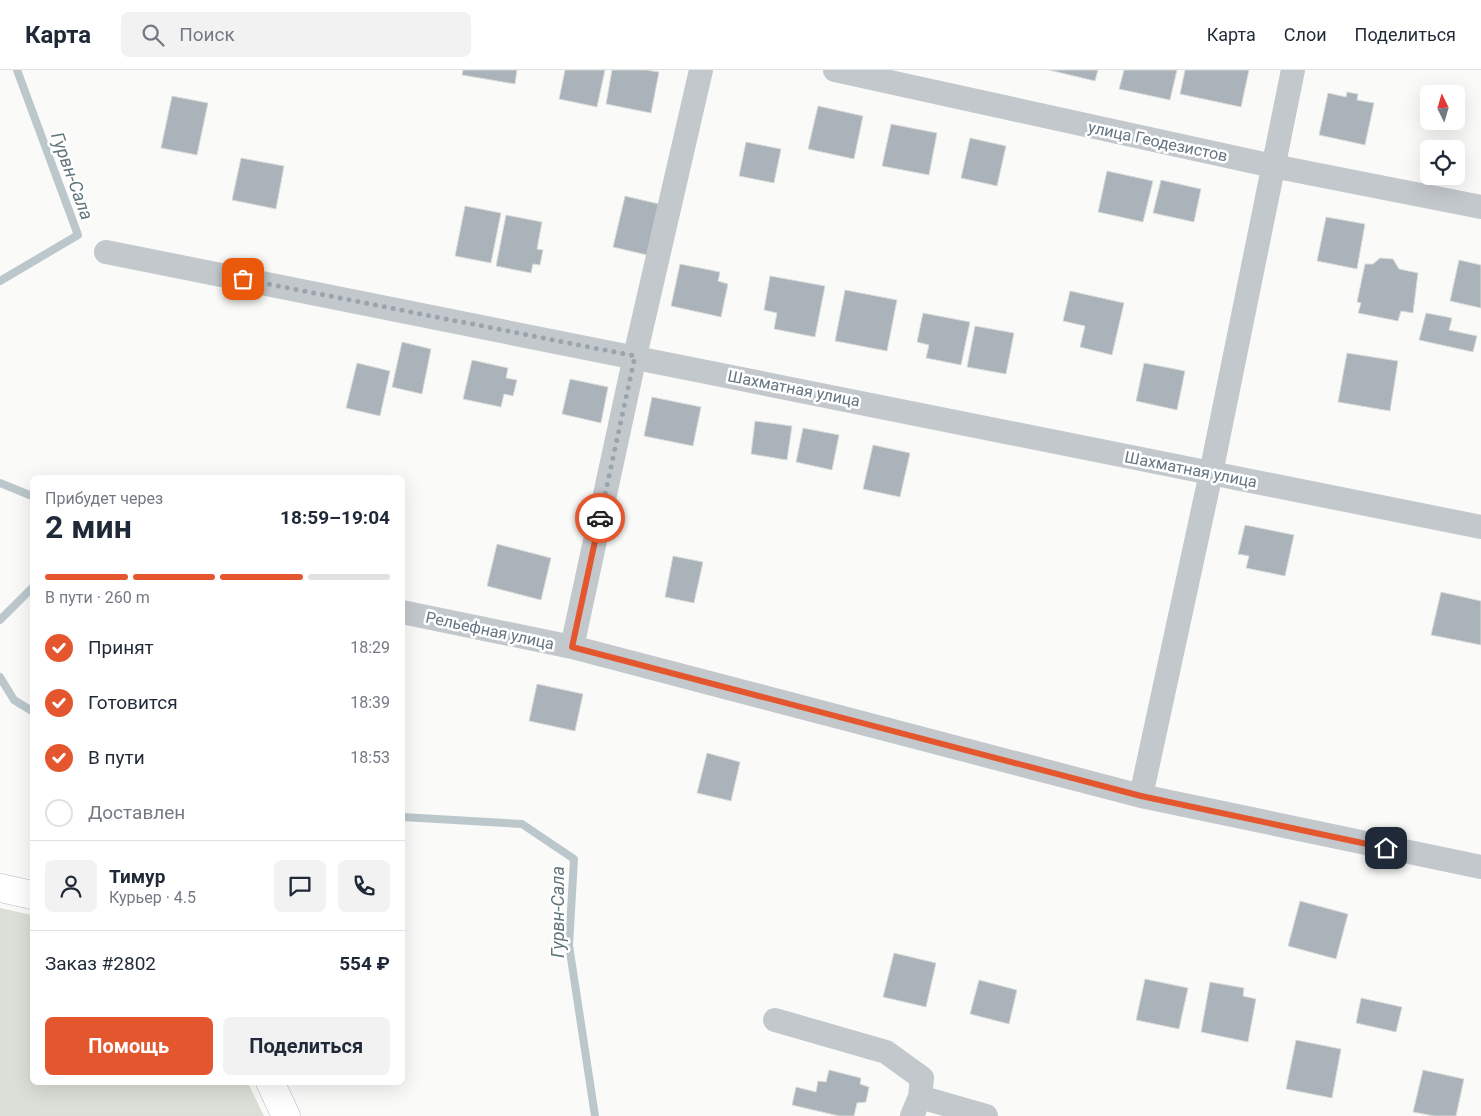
<!DOCTYPE html>
<html lang="ru">
<head>
<meta charset="utf-8">
<style>
	:root { --surface:#fff; --page:#f2f2f3; --text:#1f2937; --muted:#747a83; --line:#e0e1e3; --accent:#e4572e }
	body { margin:0; font-family:Roboto,sans-serif; background:var(--page); color:var(--text); height:100vh; display:flex; flex-direction:column; font-size:19px; white-space:nowrap }
	* { box-sizing:border-box; margin:0 }
	p { font-size:16px; color:var(--muted) }
	.icon { flex:none; width:28px; height:28px; fill:none; stroke:currentColor; stroke-width:2; stroke-linecap:round; stroke-linejoin:round }
	.map { position:relative; flex:1; overflow:hidden }
	.side { position:absolute; left:30px; top:405px; width:375px; height:610px; display:flex; flex-direction:column; background:var(--surface); border-radius:8px; box-shadow:0 5px 20px #0002 }
	.side>* { flex:none }
	.needle { width:32px; rotate:355deg }
	.buttons { position:absolute; left:1420px; top:15px; display:grid; gap:10px }
	.buttons a { display:grid; place-items:center; width:45px; height:45px; border-radius:8px; background:var(--surface); box-shadow:0 5px 20px #0002; font-size:25px }
	.pin { position:absolute; display:grid; place-items:center; width:42px; height:42px; color:#fff; margin:-21px; border-radius:10px; box-shadow:0 2px 8px #0006 }
	.courier { position:absolute; display:grid; place-items:center; width:50px; height:50px; margin:-25px; border:4px solid #e4572e; border-radius:50%; background:#fff; color:#222; box-shadow:0 1px 6px #0007 }
	.headline em { font-style:normal; font-weight:700 }
	.headline div { display:flex; flex-direction:column-reverse }
	.headline { display:flex; align-items:center; justify-content:space-between; height:85px; padding:0 15px }
	h1 { font-size:32px; font-weight:700; line-height:38px }
	.bar { display:grid; grid-template-columns:repeat(4,1fr); gap:8px 5px; align-content:center; height:60px; padding:0 15px }
	.bar i { height:6px; border-radius:4px; background:var(--line) }
	.bar .active { background:var(--accent) }
	.bar p { grid-column:span 4 }
	.line { display:flex; align-items:center; gap:12px; padding:0 15px; border-top:1px solid var(--line) }
	.line div { flex:1 }
	.round { display:grid; place-items:center; flex:none; width:52px; height:52px; border-radius:8px; background:var(--page) }
	ol { padding:0 15px; list-style:none }
	li { display:flex; align-items:center; gap:15px; height:55px }
	li p { margin-inline-start:auto }
	li .icon { padding:5px; border-radius:50%; background:var(--accent); color:#fff; stroke-width:4 }
	li:last-child { color:var(--muted) }
	li i { width:28px; height:28px; border:2px solid var(--line); border-radius:50% }
	.cta { display:flex; gap:10px; margin-top:auto; padding:10px 15px }
	.cta a { flex:1; height:58px; border-radius:8px; background:var(--accent); color:#fff; font-size:20px; font-weight:700; line-height:58px; text-align:center }
	.cta a+a { background:var(--page); color:var(--text) }
	header { display:flex; align-items:center; gap:30px; box-sizing:border-box; height:70px; padding:0 25px; background:var(--surface); border-bottom:1px solid var(--line) }
	header strong { font-size:24px }
	nav { display:flex; gap:28px; margin-inline-start:auto; font-size:18px }
	.search { width:350px; height:45px; background:var(--page); display:flex; align-items:center; gap:12px; box-sizing:border-box; padding:0 18px; border-radius:8px; color:var(--muted); font-size:19px }
	.map>svg:first-child { display:block }
	.green { fill:#dadfd7 }
	.lines { fill:none; stroke-linecap:round; stroke-linejoin:round }
	.stream { stroke:#bbc7cb; stroke-width:8 }
	.building { fill:#aab3b9; stroke:#dcdcda }
	.major-casing { stroke:#b5babe; stroke-width:29 }
	.minor { stroke:#c3c8cc; stroke-width:24 }
	.major { stroke:#fff; stroke-width:28 }
	.done { stroke:#99a4ac; stroke-width:5; stroke-dasharray:0 9 }
	.route { stroke:#e4572e; stroke-width:6 }
	.labels { text-anchor:middle; stroke-width:5; stroke-linejoin:round; paint-order:stroke }
	.street-label { font-size:16px; fill:#657683; stroke:#fff }
	.water-label { font-size:18px; font-style:italic; fill:#60757c; stroke:#fff }
</style>
</head>
<body>
<header>
<strong>Карта</strong>
<div class="search"><svg class="icon" aria-label="search" viewBox="0 0 24 24"><circle cx="10" cy="10" r="6"/><path d="M15 15l6 6"/></svg>Поиск</div>
<nav><a>Карта</a><a>Слои</a><a>Поделиться</a></nav>
</header>
<div class="map">
<svg width="1481" height="1046" viewBox="0 0 1481 1046">
	<rect width="100%" height="100%" fill="#fafaf8"/>
	<path class="green" d="M0,838L32,845V1012L248,1013L264,1046H0Z"/>
	<g class="lines">
		<path class="stream" d="M0,211L78,165L17,0
			M0,413L32,426
			M0,550L32,518
			M0,607L14,630L32,641
			M402,747L522,754L574,789L569,875L595,1046"/>
	</g>
	<path class="building" d="M463,0H517L515,14L462,5Z
		M565,0H605L597,37L559,29Z
		M612,0H646L659,2L651,43L606,34Z
		M1049,0H1098L1095,11Z
		M1124,0H1177L1170,30L1119,19Z
		M1185,0H1249L1241,37L1180,24Z
		M1347,22L1358,24L1357,30L1374,33L1365,75L1319,65L1328,23L1346,27Z
		M172,26L208,33L197,85L161,78Z
		M818,36L863,46L854,89L808,79Z
		M891,54L937,63L929,105L882,96Z
		M970,68L1006,76L997,116L961,108Z
		M746,72L781,79L774,113L739,106Z
		M241,88L284,96L276,139L232,130Z
		M1107,101L1153,111L1143,152L1098,142Z
		M1161,110L1201,119L1194,152L1153,143Z
		M625,126L659,134L647,185L613,177Z
		M465,136L501,143L491,193L455,186Z
		M506,145L542,152L537,179L543,180L540,195L533,194L531,203L496,196Z
		M1326,147L1365,154L1357,199L1317,191Z
		M1380,188L1393,189L1399,199L1418,203L1413,243L1401,241L1398,251L1358,243L1361,233L1357,232L1365,194H1373Z
		M1459,190L1481,195V238L1450,231Z
		M680,194L720,202L718,211L728,214L721,247L671,236Z
		M770,206L825,216L815,267L774,259L777,243L764,240Z
		M845,220L897,230L887,281L835,271Z
		M1070,221L1124,233L1112,285L1080,277L1085,256L1063,251Z
		M923,243L970,252L961,295L926,288L929,275L917,272Z
		M1426,243L1452,248L1449,260L1477,266L1473,282L1419,270Z
		M975,256L1014,263L1006,304L967,297Z
		M402,272L431,279L422,324L392,317Z
		M1347,283L1398,291L1390,341L1338,332Z
		M472,290L508,298L506,308L517,310L513,326L504,324L501,337L463,329Z
		M357,293L390,301L380,346L346,338Z
		M1144,293L1185,301L1177,340L1136,331Z
		M570,309L608,317L601,353L562,344Z
		M652,327L701,337L693,376L644,366Z
		M755,351L792,356L787,390L751,384Z
		M803,358L839,365L832,400L796,392Z
		M873,375L910,383L900,427L863,419Z
		M1245,455L1294,465L1285,506L1246,498L1249,486L1238,484Z
		M497,474L551,488L541,530L487,516Z
		M673,486L703,492L694,533L665,527Z
		M1441,522L1481,531V575L1431,565Z
		M537,614L583,624L575,661L529,651Z
		M707,683L740,692L731,731L697,723Z
		M1300,831L1348,844L1336,889L1288,876Z
		M894,883L936,893L926,937L883,927Z
		M1145,909L1188,918L1179,959L1136,950Z
		M979,910L1017,920L1009,954L970,944Z
		M1210,912L1244,918L1243,926L1256,929L1248,972L1201,962Z
		M1361,928L1402,937L1396,962L1356,953Z
		M1296,970L1341,979L1332,1028L1286,1019Z
		M829,1000L861,1008L860,1014L869,1017L866,1032L857,1033L854,1046H839L792,1035L796,1017L816,1022L818,1011L826,1012Z
		M1423,1000L1464,1009L1456,1046H1434L1413,1042Z"/>
	<g class="lines">
		<defs>
			<path id="major" d="M0,818L32,825
				M270,1012L286,1046"/>
		</defs>
		<use href="#major" class="major-casing"/>
		<path class="minor" d="M835,0L1273,96L1481,137
			M106,182L1481,457
			M402,542L572,577L1141,726L1481,797
			M572,577L635,286L701,0
			M1141,726L1211,403L1293,0
			M775,950L886,982L922,1008L920,1027
			M912,1046L920,1027L986,1046"/>
		<use href="#major" class="major"/>
	</g>
	<g class="lines">
		<path class="done" d="M243,209L635,286L600,448"/>
		<path class="route" d="M600,448L572,577L1141,726L1386,778"/>
	</g>
	<g class="labels">
		<g class="street-label">
			<text transform="translate(1158 71) rotate(12)" y="6">улица Геодезистов</text>
			<text transform="translate(794 318) rotate(11)" y="6">Шахматная улица</text>
			<text transform="translate(1191 399) rotate(11)" y="6">Шахматная улица</text>
			<text transform="translate(490 560) rotate(12)" y="6">Рельефная улица</text>
		</g>
		<g class="water-label">
			<text transform="translate(72 106) rotate(70)" y="6">Гурвн-Сала</text>
			<text transform="translate(558 842) rotate(-90)" y="6">Гурвн-Сала</text>
		</g>
	</g>
</svg>
<div class="buttons">
<a><svg class="needle" viewBox="-14 -14 28 28"><path d="M0-13l5 13h-10z" fill="#e53935"/><path d="M0 13l5-13h-10z" fill="#747a83"/></svg></a>
<a><svg class="icon" aria-label="locate" viewBox="0 0 24 24"><circle cx="12" cy="12" r="6"/><path d="M12 2v4M12 18v4M2 12h4M18 12h4"/></svg></a>
</div>
<div class="pin" style="left:243px;top:209px;background:#ea580c"><svg class="icon" aria-label="bag" viewBox="0 0 24 24"><path d="M5 8h14l-1 12H6zM9 8a3 3 0 0 1 6 0"/></svg></div>
<div class="pin" style="left:1386px;top:778px;background:#1f2937"><svg class="icon" aria-label="home" viewBox="0 0 24 24"><path d="M3 11l9-7 9 7M6 9v11h12V9"/></svg></div>
<div class="courier" style="left:600px;top:448px"><svg class="icon" aria-label="car" viewBox="0 0 24 24"><path d="M5 17H2v-5l4-1 3-4h7l3 4 3 1v5h-3M9 17h6M6 11h13"/><circle cx="7" cy="17" r="2"/><circle cx="17" cy="17" r="2"/></svg></div>
<section class="side">
<div class="headline"><div><h1>2 мин</h1><p>Прибудет через</p></div><em>18:59–19:04</em></div>
<div class="bar"><i class="active"></i><i class="active"></i><i class="active"></i><i></i><p>В пути · 260 m</p></div>
<ol>
<li><svg class="icon" aria-label="check" viewBox="0 0 24 24"><path d="M5 12l5 5 9-10"/></svg>Принят<p>18:29</p></li>
<li><svg class="icon" aria-label="check" viewBox="0 0 24 24"><path d="M5 12l5 5 9-10"/></svg>Готовится<p>18:39</p></li>
<li><svg class="icon" aria-label="check" viewBox="0 0 24 24"><path d="M5 12l5 5 9-10"/></svg>В пути<p>18:53</p></li>
<li><i></i>Доставлен</li>
</ol>
<div class="line" style="height:90px"><a class="round"><svg class="icon" aria-label="person" viewBox="0 0 24 24"><circle cx="12" cy="8" r="4"/><path d="M4 21q1-7 8-7t8 7"/></svg></a><div><b>Тимур</b><p>Курьер · 4.5</p></div><a class="round"><svg class="icon" aria-label="chat" viewBox="0 0 24 24"><path d="M4 5h16v11H9l-5 4z"/></svg></a><a class="round"><svg class="icon" aria-label="phone" viewBox="0 0 24 24"><path d="M5 4h4l2 5-3 2q2 4 5 5l2-3 5 2v4C11 20 4 13 5 4z"/></svg></a></div>
<div class="line" style="height:65px"><div>Заказ #2802</div><b>554 ₽</b></div>
<div class="cta"><a>Помощь</a><a>Поделиться</a></div>
</section>
</div>
</body>
</html>
